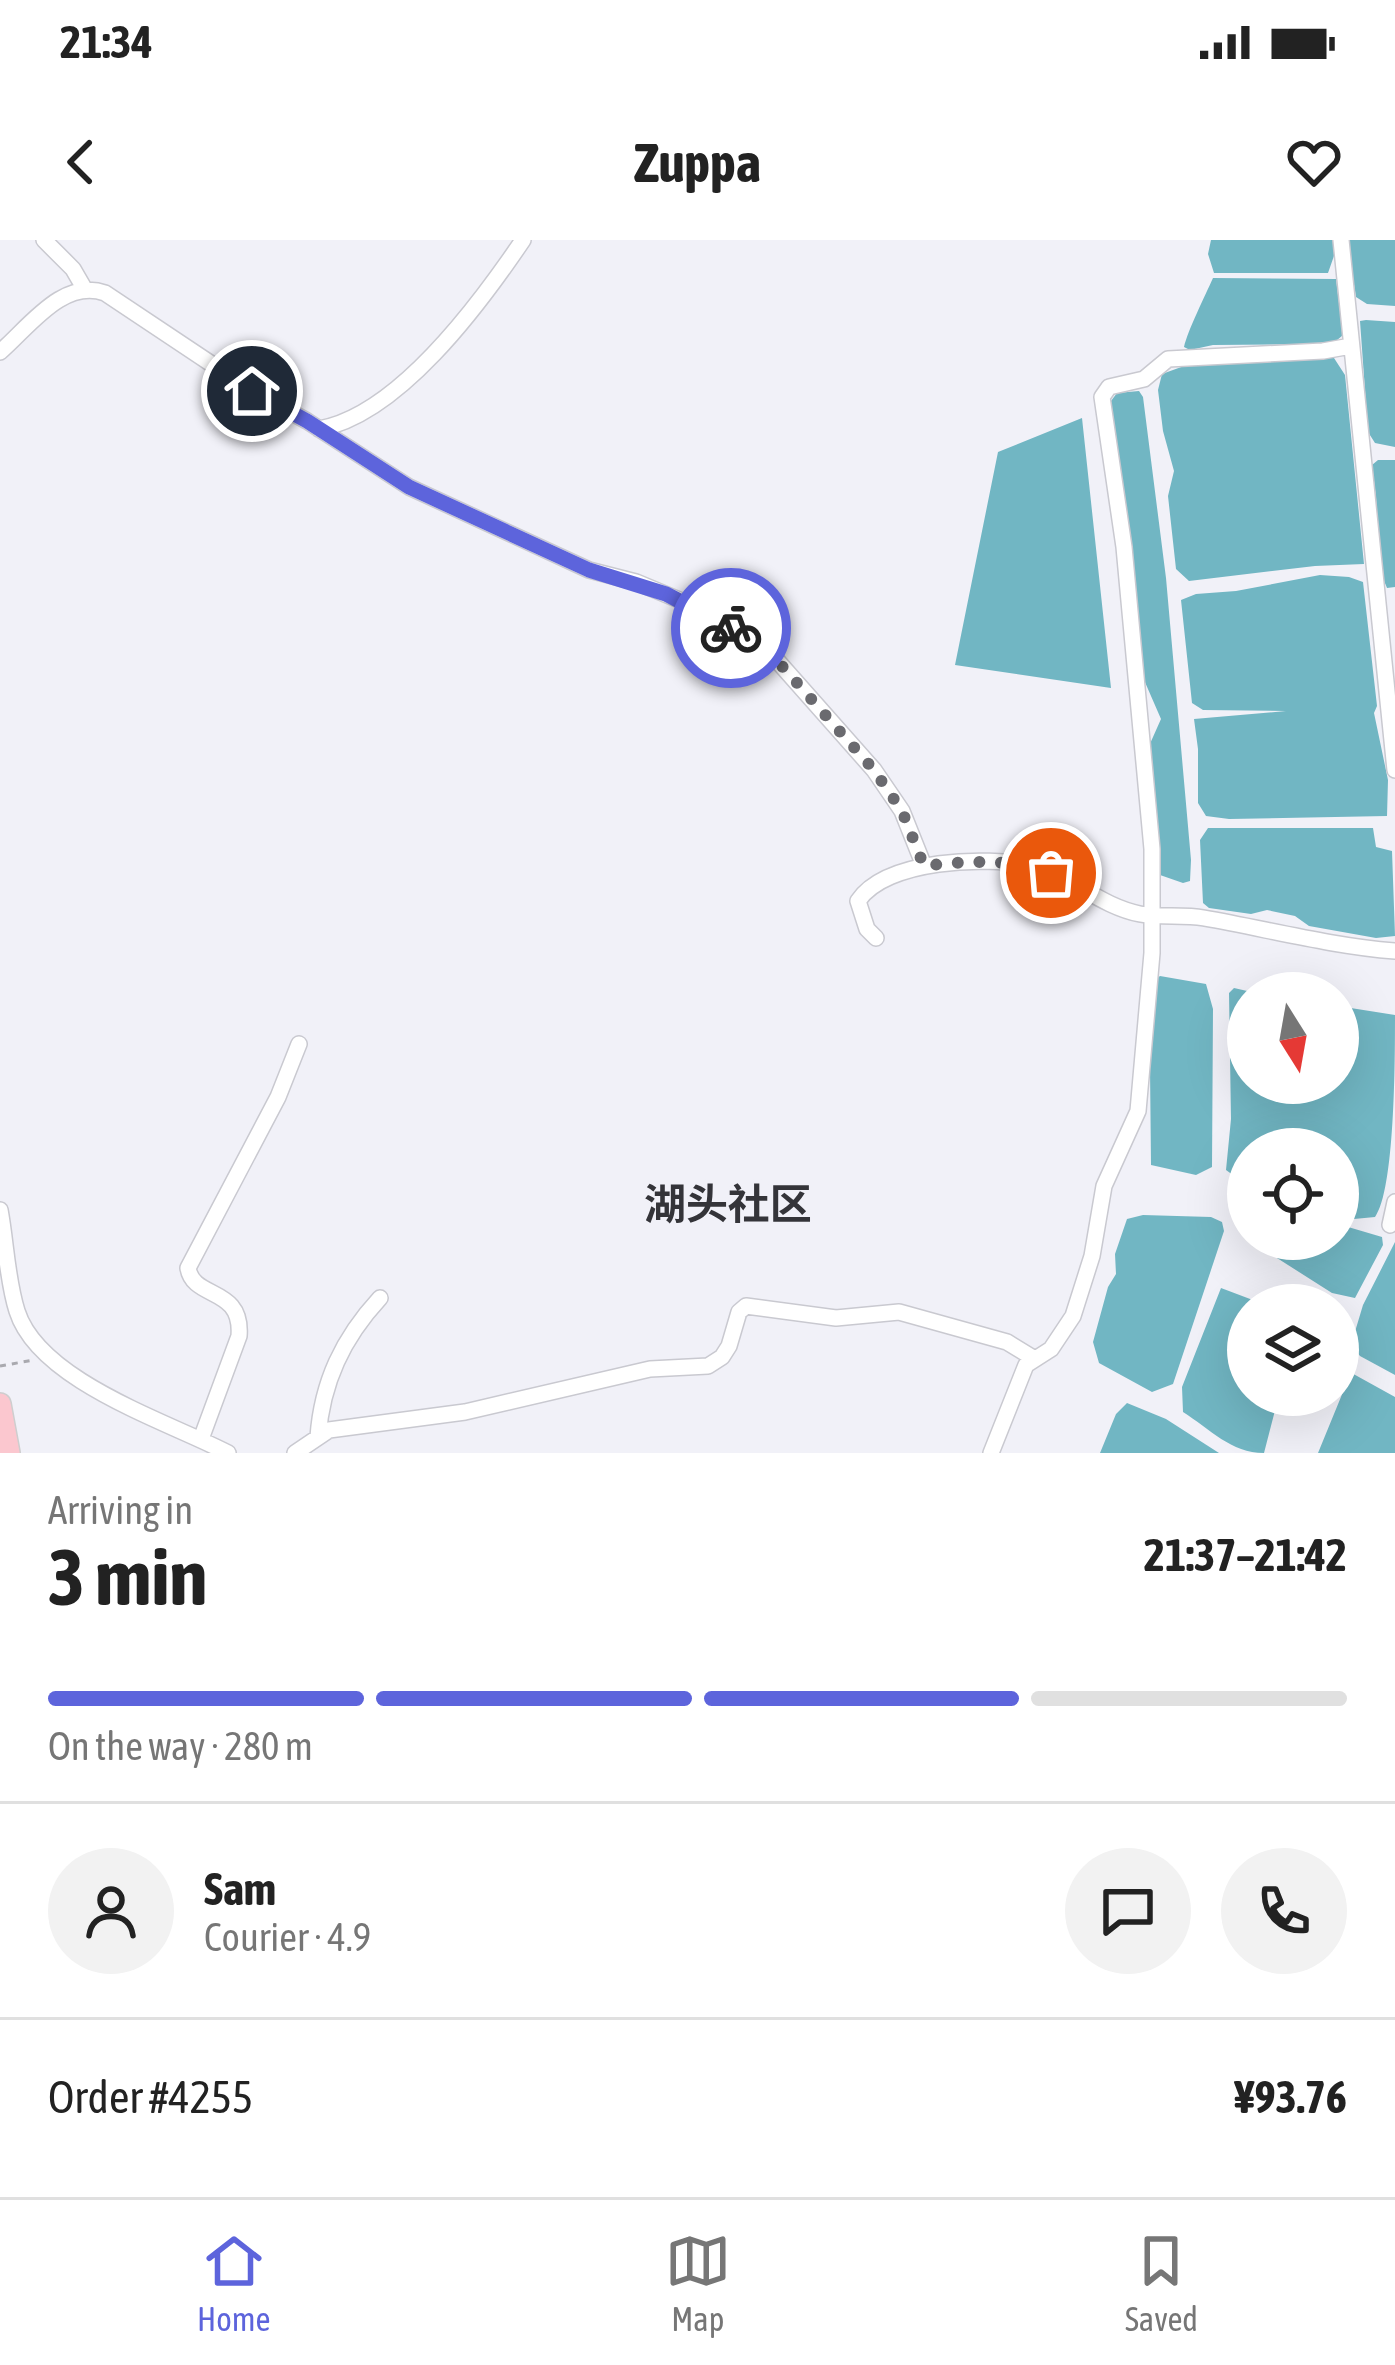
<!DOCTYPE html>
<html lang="en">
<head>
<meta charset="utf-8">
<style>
	:root { --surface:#fff; --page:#f2f2f2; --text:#222; --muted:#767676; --line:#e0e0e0; --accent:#5d64dc }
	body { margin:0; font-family:"Asap Condensed","Noto Sans SC",sans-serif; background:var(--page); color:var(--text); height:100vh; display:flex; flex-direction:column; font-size:45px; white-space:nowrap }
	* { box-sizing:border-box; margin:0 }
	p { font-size:39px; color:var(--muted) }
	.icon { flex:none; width:66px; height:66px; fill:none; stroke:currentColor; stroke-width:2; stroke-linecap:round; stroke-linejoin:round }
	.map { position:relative; height:1213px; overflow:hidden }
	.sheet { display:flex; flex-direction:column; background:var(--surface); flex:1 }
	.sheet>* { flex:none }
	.needle { width:78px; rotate:169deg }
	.fabs { position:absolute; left:1227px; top:732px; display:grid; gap:24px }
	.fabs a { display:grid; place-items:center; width:132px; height:132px; border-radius:50%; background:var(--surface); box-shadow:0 12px 48px #0002; font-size:60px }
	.pin { position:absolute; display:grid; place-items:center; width:102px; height:102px; color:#fff; margin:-51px; border:6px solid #fff; border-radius:50%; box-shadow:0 3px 12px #0007 }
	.courier { position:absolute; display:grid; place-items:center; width:120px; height:120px; margin:-60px; border:9px solid #5d64dc; border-radius:50%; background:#fff; color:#222; box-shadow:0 3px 15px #0007 }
	.summary em { font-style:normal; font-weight:700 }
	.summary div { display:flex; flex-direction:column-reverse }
	.summary { display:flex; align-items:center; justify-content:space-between; height:204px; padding:0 48px }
	h1 { font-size:78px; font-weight:700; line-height:90px }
	.bar { display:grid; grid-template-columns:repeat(4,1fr); gap:18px 12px; align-content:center; height:144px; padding:0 48px }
	.bar i { height:15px; border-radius:9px; background:var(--line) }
	.bar .active { background:var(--accent) }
	.bar p { grid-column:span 4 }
	.line { display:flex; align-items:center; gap:30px; padding:0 48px; border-top:3px solid var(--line) }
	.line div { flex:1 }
	.round { display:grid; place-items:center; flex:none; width:126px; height:126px; border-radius:63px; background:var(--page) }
	.status { display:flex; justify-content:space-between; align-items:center; height:84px; padding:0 60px; background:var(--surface); direction:ltr }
	.status svg { height:33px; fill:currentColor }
	header { display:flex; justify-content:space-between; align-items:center; height:156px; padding:0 48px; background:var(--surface); font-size:54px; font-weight:700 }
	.tabs { display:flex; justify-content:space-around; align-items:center; height:168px; border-top:3px solid var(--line); background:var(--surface); font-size:33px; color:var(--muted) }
	.tabs a { display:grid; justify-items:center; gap:6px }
	.tabs .active { color:var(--accent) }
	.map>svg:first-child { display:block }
	.water { fill:#71b6c3 }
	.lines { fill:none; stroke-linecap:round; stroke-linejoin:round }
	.minor-casing { stroke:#c9c9d0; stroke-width:18 }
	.major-casing { stroke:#cececf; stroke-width:24 }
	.path { stroke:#a9a9af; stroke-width:3; stroke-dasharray:6 6; stroke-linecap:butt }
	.minor { stroke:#fff; stroke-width:15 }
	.major { stroke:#fbc7cf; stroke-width:21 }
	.done { stroke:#6a6a6f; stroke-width:12; stroke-dasharray:0 21.6 }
	.route { stroke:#5d64dc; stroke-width:15 }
	.labels { text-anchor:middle; stroke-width:9; stroke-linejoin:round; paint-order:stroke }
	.quarter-label { font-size:42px; font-weight:bold; fill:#343439; stroke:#f1f1f8 }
</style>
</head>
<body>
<div class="status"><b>21:34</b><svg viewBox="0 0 49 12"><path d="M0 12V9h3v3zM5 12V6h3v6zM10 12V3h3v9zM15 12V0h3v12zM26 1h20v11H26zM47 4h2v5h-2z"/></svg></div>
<header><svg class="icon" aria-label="back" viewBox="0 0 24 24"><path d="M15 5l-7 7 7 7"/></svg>Zuppa<svg class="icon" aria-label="heart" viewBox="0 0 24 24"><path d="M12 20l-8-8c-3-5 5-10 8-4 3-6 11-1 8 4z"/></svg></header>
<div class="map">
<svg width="1395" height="1213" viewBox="0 0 1395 1213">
	<rect width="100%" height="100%" fill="#f1f1f8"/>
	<path class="water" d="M1211,0H1333L1335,13L1328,33H1214L1208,14Z
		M1347,0H1395V66L1367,64L1356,57Z
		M1213,38L1336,39L1343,95L1336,101L1321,104L1213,105L1190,110L1184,107C1188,90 1205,56 1213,38Z
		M1366,80L1395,82V207L1375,203L1368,192L1360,81Z
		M1318,117L1334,118L1345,135L1364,324L1315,326L1189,341L1176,329L1168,256L1174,231L1163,191L1158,150L1162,134L1184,126Z
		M1139,151L1143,157L1166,338L1191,620L1190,641L1183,643L1160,635L1149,506L1161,479L1141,433L1135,336L1111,161L1117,153Z
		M1082,178L1111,448L955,425L998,212Z
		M1378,220H1395V347L1387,348L1380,331L1376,257L1372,225Z
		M1320,335L1349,337L1363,342L1377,466L1374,473L1388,540L1387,576L1229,579L1206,576L1198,563V509L1194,479L1286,471L1203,470L1192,463L1181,360L1196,354L1236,351Z
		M1208,588H1373L1376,607L1392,611L1395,696L1376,698L1309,686L1295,676L1267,670L1251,674L1209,668L1203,663L1200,600Z
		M1160,736L1206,744L1213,769L1212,927L1196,935L1151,925L1150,827L1156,739Z
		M1234,748L1256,753H1248V843H1338V766L1395,775C1395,819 1395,950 1375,977L1354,979L1338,974V909H1248V946L1226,930L1231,879L1229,753Z
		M1143,975L1211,977L1222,982L1224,991L1173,1144L1152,1152L1099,1123L1093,1102L1108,1047L1116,1034L1115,1014L1127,979Z
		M1338,984L1382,997L1383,1005L1355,1058L1332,1053L1277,1018L1281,999H1338Z
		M1395,1002V1135L1360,1116L1351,1105L1363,1065Z
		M1221,1048L1266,1065H1248V1155H1279L1264,1213C1231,1213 1210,1189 1183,1172L1182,1147Z
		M1348,1131L1395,1157V1213H1318L1343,1152L1344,1134Z
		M1127,1163L1166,1179L1219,1213H1100L1116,1174Z"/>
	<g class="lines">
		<defs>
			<path id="minor" d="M44,0L73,29L84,48
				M1341,0L1395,530
				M0,112C29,87 63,38 105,53L252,151L307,181L409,247L589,330L636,342L696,367L774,417L874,530L902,571L924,626
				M319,189C398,175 479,65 523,0
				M876,698L867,689L858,661C886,619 987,616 1031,626C1069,634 1099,666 1140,674C1161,678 1183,674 1204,678C1267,689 1331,706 1395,711
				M0,970C6,1002 7,1040 17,1071C39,1141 166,1181 228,1213
				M1390,985L1395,962
				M318,1197C322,1142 343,1098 380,1058
				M201,1199L239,1096C243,1046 193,1060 188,1028L278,857L299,804
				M295,1213L329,1190L465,1172L650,1129L708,1126L722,1117L729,1106L739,1072L746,1066L836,1078L899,1072L1007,1102L1033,1118
				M991,1213L1026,1125L1051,1109L1073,1076L1092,1016L1104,946L1138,871L1152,713V609L1124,307L1102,157L1109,147L1144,139L1168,119L1323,111L1351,106"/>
			<path id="major" d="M0,1164L9,1213"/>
		</defs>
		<use href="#minor" class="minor-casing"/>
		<use href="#major" class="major-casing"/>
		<path class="path" d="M0,1126L34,1120"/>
		<use href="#minor" class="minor"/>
		<use href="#major" class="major"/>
	</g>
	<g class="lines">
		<path class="done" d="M731,388L774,417L874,530L902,571L924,626C966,621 1010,618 1051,633"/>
		<path class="route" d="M252,151L307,181L409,247L589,330L666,354L731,388"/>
	</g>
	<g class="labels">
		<g class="quarter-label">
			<text x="728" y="979">湖头社区</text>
		</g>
	</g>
</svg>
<div class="fabs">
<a><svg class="needle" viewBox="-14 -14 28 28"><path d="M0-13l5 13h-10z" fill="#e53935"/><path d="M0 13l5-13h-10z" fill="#767676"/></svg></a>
<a><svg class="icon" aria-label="locate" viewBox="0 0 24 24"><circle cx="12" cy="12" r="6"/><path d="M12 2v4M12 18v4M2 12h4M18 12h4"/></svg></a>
<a><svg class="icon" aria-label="layers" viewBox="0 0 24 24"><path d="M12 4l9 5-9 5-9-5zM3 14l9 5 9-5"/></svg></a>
</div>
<div class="pin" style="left:1051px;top:633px;background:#ea580c"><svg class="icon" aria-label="bag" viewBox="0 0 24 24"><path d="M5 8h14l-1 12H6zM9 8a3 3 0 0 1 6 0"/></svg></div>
<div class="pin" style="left:252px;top:151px;background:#1f2937"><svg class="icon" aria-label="home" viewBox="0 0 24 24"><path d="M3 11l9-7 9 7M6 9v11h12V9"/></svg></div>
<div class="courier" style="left:731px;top:388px"><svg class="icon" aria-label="bike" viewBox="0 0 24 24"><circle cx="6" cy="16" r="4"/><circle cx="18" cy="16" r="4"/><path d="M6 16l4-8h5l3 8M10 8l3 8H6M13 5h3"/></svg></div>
</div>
<section class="sheet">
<div class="summary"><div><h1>3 min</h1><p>Arriving in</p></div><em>21:37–21:42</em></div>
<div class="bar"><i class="active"></i><i class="active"></i><i class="active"></i><i></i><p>On the way · 280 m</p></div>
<div class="line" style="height:216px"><a class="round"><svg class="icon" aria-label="person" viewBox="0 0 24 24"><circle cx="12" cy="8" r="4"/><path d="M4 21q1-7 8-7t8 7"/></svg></a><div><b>Sam</b><p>Courier · 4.9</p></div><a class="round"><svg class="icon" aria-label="chat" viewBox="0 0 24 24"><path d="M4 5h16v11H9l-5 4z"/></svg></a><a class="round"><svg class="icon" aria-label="phone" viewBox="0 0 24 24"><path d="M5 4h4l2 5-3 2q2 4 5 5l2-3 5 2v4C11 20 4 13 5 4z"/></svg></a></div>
<div class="line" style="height:156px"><div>Order #4255</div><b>¥93.76</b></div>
</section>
<nav class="tabs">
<a class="active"><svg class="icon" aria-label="home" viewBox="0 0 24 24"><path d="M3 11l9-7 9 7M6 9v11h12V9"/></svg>Home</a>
<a><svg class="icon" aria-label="map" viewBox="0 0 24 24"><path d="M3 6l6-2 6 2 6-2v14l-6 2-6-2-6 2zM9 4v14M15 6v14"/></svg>Map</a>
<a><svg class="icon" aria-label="saved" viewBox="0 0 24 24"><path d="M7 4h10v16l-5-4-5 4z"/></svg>Saved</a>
</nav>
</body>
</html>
